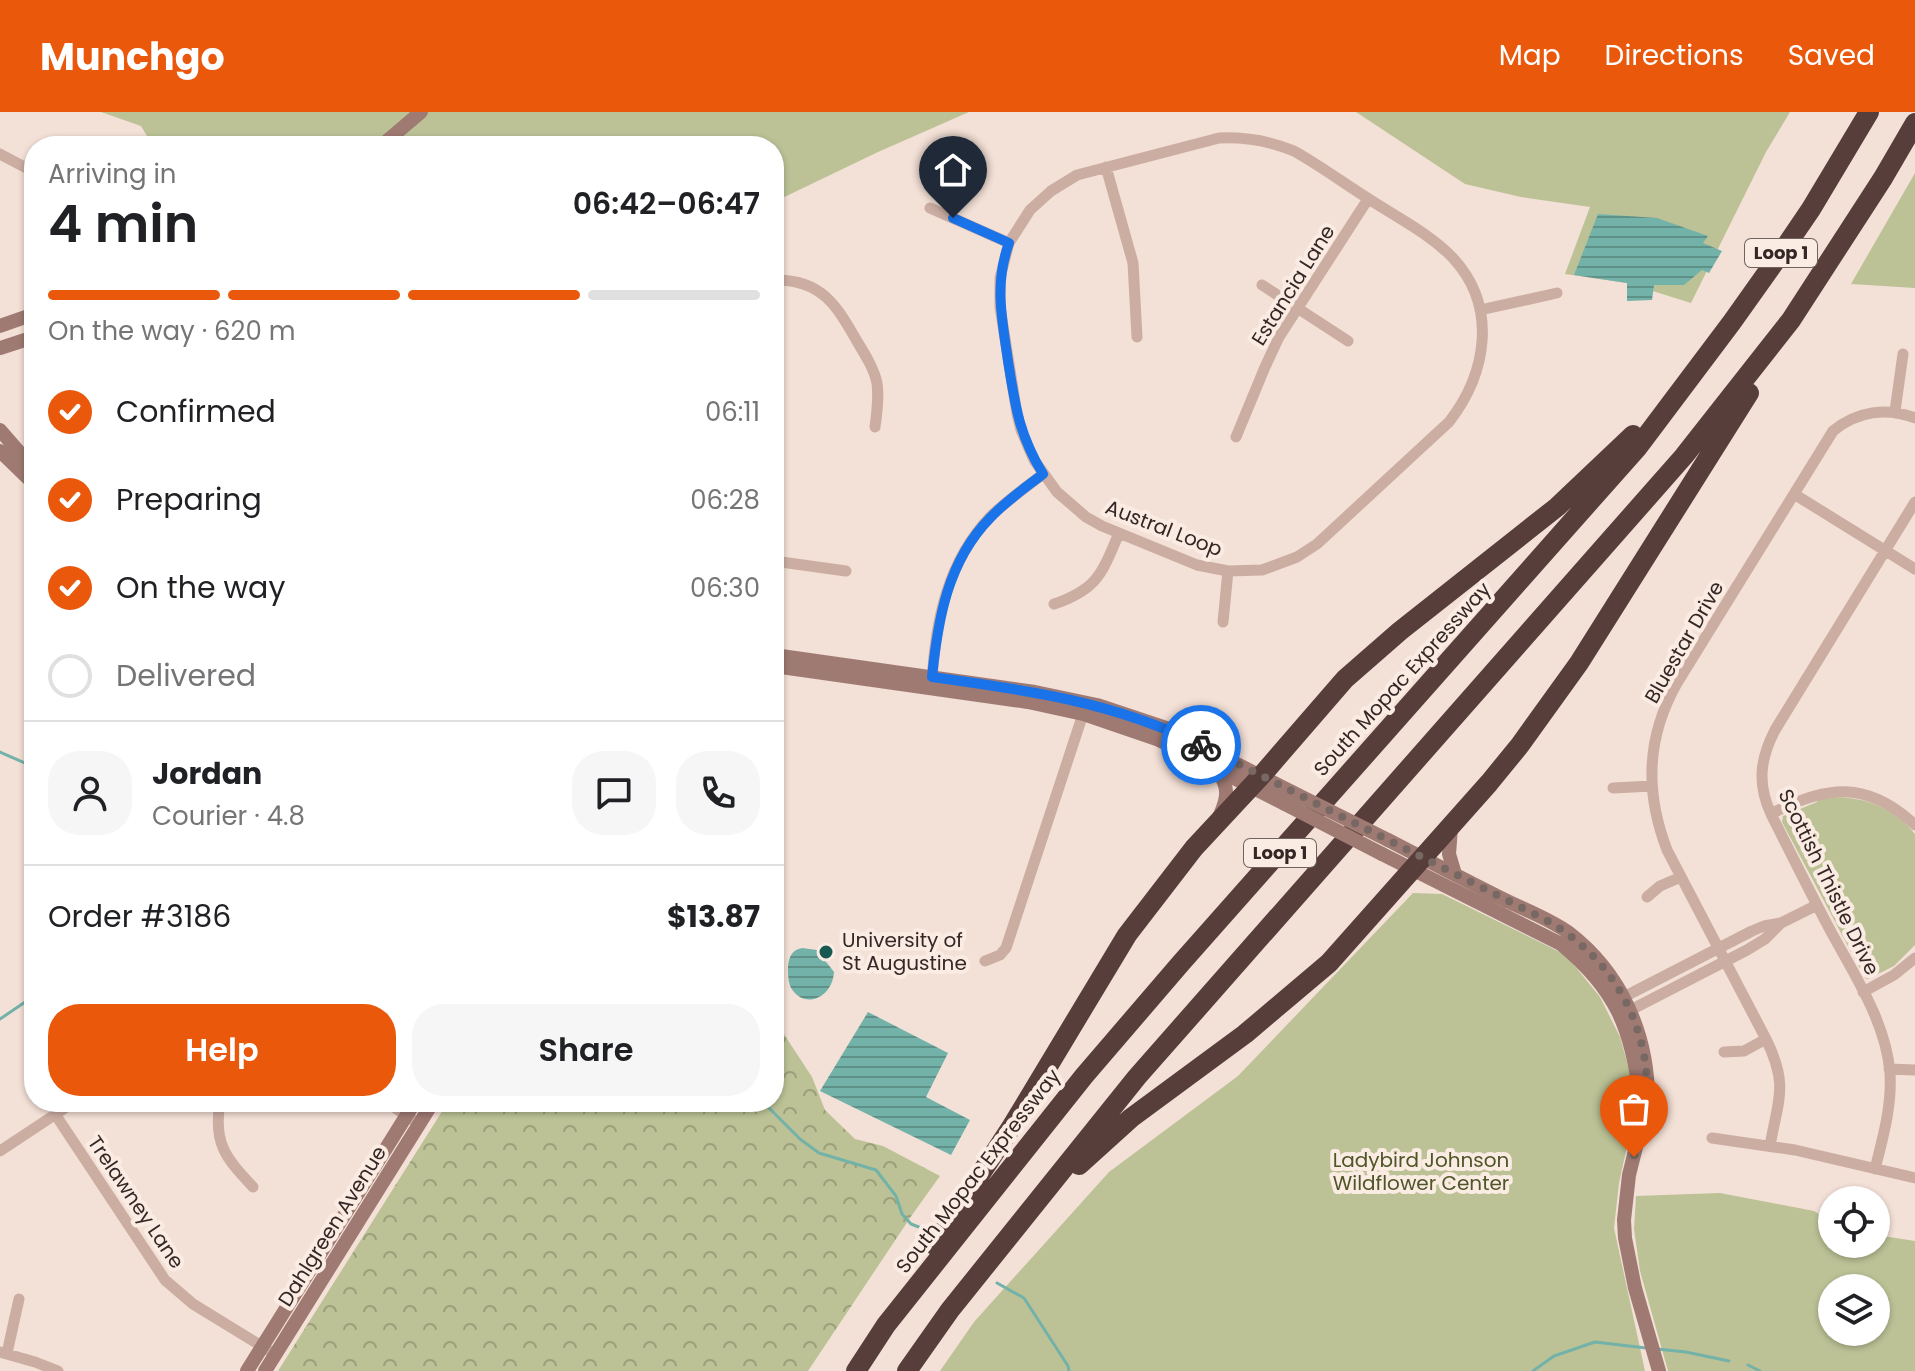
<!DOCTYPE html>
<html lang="en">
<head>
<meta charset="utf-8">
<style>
	:root { --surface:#fff; --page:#f6f6f6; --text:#202124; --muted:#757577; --line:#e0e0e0; --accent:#ea580c }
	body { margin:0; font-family:Poppins,sans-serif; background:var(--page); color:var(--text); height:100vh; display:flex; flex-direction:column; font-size:30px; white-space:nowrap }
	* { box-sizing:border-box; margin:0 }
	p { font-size:26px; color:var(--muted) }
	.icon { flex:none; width:44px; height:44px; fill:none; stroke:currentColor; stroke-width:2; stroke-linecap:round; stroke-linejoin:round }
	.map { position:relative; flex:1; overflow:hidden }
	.side { position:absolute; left:24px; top:24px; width:760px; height:976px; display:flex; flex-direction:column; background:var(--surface); border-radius:32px; box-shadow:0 2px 6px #0004 }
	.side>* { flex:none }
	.buttons { position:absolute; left:1818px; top:1074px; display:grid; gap:16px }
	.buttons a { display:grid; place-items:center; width:72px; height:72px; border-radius:50%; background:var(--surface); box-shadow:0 2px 6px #0004; font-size:40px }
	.pin { position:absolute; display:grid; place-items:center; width:68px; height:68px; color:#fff; margin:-82px -34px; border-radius:50% 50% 50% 0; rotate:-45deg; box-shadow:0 0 8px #0007 }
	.pin .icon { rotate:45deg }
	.courier { position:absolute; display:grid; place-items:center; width:80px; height:80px; margin:-40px; border:6px solid #1a73e8; border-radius:50%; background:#fff; color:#222; box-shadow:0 2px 10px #0007 }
	.summary em { font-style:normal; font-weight:600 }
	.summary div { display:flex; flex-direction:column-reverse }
	.summary { display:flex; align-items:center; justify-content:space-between; height:136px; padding:0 24px }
	h1 { font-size:52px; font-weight:600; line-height:60px }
	.bar { display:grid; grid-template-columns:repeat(4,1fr); gap:12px 8px; align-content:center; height:96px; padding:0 24px }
	.bar i { height:10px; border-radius:6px; background:var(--line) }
	.bar .active { background:var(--accent) }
	.bar p { grid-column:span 4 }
	.line { display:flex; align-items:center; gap:20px; padding:0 24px; border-top:2px solid var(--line) }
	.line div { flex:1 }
	.round { display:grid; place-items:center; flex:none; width:84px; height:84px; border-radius:32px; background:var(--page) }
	ol { padding:0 24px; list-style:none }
	li { display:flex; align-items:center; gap:24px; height:88px }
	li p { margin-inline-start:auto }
	li .icon { padding:8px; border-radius:50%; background:var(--accent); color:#fff; stroke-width:4 }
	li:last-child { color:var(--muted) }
	li i { width:44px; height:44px; border:4px solid var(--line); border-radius:50% }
	.button { display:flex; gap:16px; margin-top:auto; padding:16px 24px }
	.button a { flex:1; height:92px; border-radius:32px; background:var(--accent); color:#fff; font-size:32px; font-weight:600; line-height:92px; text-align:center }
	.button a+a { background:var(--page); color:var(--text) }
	header { display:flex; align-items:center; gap:48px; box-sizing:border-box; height:112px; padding:0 40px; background:var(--accent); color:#fff }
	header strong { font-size:38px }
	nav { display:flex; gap:44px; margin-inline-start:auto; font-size:28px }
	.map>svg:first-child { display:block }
	.forest { fill:url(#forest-crowns) }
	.green { fill:#bcc296; fill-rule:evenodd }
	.water { fill:url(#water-rules) }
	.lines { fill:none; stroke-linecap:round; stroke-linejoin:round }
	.stream { stroke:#73b2a8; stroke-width:3 }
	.street { stroke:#cbada2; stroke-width:11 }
	.secondary { stroke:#9f7a73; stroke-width:14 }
	.highway { stroke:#573e3b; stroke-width:20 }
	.secondary-bridge { stroke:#9f7a73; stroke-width:14 }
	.done { stroke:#786863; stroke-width:8; stroke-dasharray:0 14.4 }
	.route { stroke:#1a73e8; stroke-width:10 }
	.poi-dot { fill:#185951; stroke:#faebe3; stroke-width:3 }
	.labels { text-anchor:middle; stroke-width:8; stroke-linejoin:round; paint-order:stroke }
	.shield { fill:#faebe3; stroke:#70625e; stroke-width:2 }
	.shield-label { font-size:18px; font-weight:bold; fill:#352725 }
	.street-label { font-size:20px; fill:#352725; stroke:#faebe3 }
	.poi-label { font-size:20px; fill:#352725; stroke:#faebe3; text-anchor:start }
	.park-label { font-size:20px; fill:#4e5527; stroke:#faebe3 }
</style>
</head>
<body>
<header>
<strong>Munchgo</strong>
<nav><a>Map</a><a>Directions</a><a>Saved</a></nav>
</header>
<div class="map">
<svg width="1915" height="1259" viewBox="0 0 1915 1259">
	<defs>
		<pattern id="forest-crowns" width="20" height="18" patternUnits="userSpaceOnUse" patternTransform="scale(2)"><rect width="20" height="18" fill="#bcc296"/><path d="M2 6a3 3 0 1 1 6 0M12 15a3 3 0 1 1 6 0" fill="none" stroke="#9a9e7a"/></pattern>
		<pattern id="water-rules" width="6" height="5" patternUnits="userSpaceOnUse" patternTransform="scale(2)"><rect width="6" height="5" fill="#73b2a8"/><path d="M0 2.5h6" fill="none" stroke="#5f9189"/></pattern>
	</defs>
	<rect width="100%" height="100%" fill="#f3e0d6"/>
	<path class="forest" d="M774,897L776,910L812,965L825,998L855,1027L883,1034L940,1064L912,1103L808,1259H278L448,990H774Z"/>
	<path class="green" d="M101,0H969L878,40L774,90V34H153L141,14Z
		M1356,0H1790L1766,40L1691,191L1627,171L1565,162L1590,95L1521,85L1465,72Z
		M1915,61V176L1851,172Z
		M1833,685C1866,685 1894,696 1915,722V833L1894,854L1868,867L1865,866L1782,710L1783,704L1817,690L1818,687Z
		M1413,781L1442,782L1566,843L1600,885L1620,925L1632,968L1626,1039L1619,1071L1614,1116L1645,1259H940L974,1210L1109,1060L1238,964Z
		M1720,1081L1814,1099L1832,1110V1132H1876V1123L1915,1129V1259H1668L1640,1159L1634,1117L1636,1084ZM1832,1176H1876V1220H1832Z"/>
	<path class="water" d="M1598,102L1657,106L1708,124L1703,131L1722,139L1709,161L1702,158L1684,173H1654L1652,188L1627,189V171L1574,163Z
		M802,836L817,838L834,860C832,888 802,898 790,874C788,868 788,861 788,855C789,844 792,838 802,836Z
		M868,900L948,941L926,985L970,1008L951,1043L820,979Z"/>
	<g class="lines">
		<path class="stream" d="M0,640L34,655
			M0,907L34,884
			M763,990L800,1027L819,1041L876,1058L896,1084L902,1102L911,1112L929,1119
			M997,1171L1024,1186L1068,1254L1069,1259
			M1657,1237L1686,1240L1729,1249
			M1748,1253L1760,1259
			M1533,1259L1554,1244L1595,1230L1646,1236"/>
		<path class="street" d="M1219,26C1245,25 1270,29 1294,39C1321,54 1346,73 1372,89C1400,107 1430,122 1453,146C1498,195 1487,261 1449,310L1317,432L1297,445L1262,458L1228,459L1197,453L1102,414L1086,405L1057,380L1034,348L1021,318L1017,302L1000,195V166L1009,131L1030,98L1051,79L1077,63Z
			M0,42L34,60
			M1106,55L1133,151L1137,225
			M930,96L1009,131
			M774,168C822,167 837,194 858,231C866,244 874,257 877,271C879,286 877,300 875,315
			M1262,173L1348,229
			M1480,198L1557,181
			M1895,299L1903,242
			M1236,325L1265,255L1279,225L1368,87
			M1794,382L1915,457
			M774,449L846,459
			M1054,492C1098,477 1102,461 1119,421
			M1223,510L1228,459
			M932,571C935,511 947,450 990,405C1006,389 1025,376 1043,362
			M1613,676L1652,674
			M1771,702C1826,673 1867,668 1915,713
			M1647,785L1660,774L1681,765
			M985,849L1000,843L1006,836L1083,602
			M1863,880L1894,863L1915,846
			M1618,888L1752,819L1764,814L1781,811L1817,793
			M1623,902L1747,838L1765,827L1781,811
			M1724,940L1744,939L1766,927
			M1889,957L1915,958
			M220,990C213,1032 226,1046 253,1075
			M386,990L419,1012
			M55,1002L165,1168L193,1192L268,1238
			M1712,1026L1795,1038L1915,1066
			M1770,1034C1778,987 1789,974 1766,927L1667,738C1645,680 1646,626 1677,571L1833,319C1857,299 1887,295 1915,306
			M0,1039L74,990
			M1875,1057C1883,1025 1892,994 1890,961C1886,909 1853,861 1829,816C1809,778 1790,740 1771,702C1757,672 1760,647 1775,618L1915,390
			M0,1240L35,1250L58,1259
			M7,1241L19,1187"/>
		<path class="secondary" d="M381,34L421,0
			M0,214L34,202
			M0,236L34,225
			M0,318L34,357
			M0,339L34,372
			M774,543L1035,580L1097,593L1166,616L1292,680
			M774,554L1028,590L1083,602L1159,628L1285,692
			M1218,659C1229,676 1228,685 1220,703
			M1451,716L1449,742L1455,762
			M1388,728C1427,748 1465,768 1503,787C1525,798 1550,807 1569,821C1621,861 1648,922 1648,987L1643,992L1638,1027L1629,1063L1624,1108L1625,1126L1635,1176L1659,1259
			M1382,742L1561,832C1616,877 1632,917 1640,986L1643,992
			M247,1259L415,990
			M265,1259L433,990"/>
		<path class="highway" d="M1079,1053L1131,1006L1245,922L1329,851L1489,671L1520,633L1579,551L1749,281
			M934,1133L1012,1014L1127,823L1194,736L1261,664L1345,567L1400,519L1557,395L1633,323
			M856,1259L886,1213L1084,964L1181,851L1638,335L1732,210L1781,141L1811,97L1869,0
			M907,1259L950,1198L1137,965L1684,344L1791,208L1883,66L1915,11"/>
		<path class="secondary-bridge" d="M1292,680L1388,728
			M1285,692L1382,742"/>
	</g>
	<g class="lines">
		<path class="done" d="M1201,633L1546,808C1613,846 1648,910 1648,987L1643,992L1634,1045"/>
		<path class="route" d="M953,106L1009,131C994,173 1002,206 1008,249C1015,293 1019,323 1043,362C1025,376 1006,389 990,406C948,449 938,506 932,565C1027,578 1114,590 1201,633"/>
	</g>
	<circle class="poi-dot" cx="826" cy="840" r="8"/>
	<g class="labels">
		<g class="shield">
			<rect x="1745" y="127" width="72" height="28" rx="6"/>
			<rect x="1244" y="727" width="72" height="28" rx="6"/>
		</g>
		<g class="shield-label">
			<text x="1781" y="147">Loop 1</text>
			<text x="1280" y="747">Loop 1</text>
		</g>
		<g class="street-label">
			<text transform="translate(1293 173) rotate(-58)" y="7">Estancia Lane</text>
			<text transform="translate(1164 416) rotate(21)" y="7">Austral Loop</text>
			<text transform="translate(1684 530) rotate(-60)" y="7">Bluestar Drive</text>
			<text transform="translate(1402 567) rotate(-48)" y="7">South Mopac Expressway</text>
			<text transform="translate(1829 770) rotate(64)" y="7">Scottish Thistle Drive</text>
			<text transform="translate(978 1059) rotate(-52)" y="7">South Mopac Expressway</text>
			<text transform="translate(136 1090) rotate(56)" y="7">Trelawney Lane</text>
			<text transform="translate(332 1114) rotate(-58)" y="7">Dahlgreen Avenue</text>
		</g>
		<g class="poi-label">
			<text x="842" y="835">University of<tspan x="842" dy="23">St Augustine</tspan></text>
		</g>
		<g class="park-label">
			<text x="1421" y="1055">Ladybird Johnson<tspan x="1421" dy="23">Wildflower Center</tspan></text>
		</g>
	</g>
</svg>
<div class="buttons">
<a><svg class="icon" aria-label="locate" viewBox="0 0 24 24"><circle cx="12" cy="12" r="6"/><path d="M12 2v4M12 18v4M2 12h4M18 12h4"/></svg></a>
<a><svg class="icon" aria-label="layers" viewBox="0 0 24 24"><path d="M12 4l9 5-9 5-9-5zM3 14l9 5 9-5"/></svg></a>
</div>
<div class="pin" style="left:1634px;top:1045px;background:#ea580c"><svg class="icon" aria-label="bag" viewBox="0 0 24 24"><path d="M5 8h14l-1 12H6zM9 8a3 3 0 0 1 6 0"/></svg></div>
<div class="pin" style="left:953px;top:106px;background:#1f2937"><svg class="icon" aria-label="home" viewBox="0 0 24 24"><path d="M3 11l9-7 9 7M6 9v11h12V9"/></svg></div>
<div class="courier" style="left:1201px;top:633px"><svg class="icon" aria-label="bike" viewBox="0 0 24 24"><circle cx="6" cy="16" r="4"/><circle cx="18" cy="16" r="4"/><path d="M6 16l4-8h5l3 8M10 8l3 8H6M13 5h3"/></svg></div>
<section class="side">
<div class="summary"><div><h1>4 min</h1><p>Arriving in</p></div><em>06:42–06:47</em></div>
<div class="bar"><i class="active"></i><i class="active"></i><i class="active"></i><i></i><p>On the way · 620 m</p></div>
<ol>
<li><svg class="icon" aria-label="check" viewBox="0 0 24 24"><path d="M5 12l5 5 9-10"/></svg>Confirmed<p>06:11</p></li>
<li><svg class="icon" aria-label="check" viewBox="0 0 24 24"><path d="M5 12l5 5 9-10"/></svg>Preparing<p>06:28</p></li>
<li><svg class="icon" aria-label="check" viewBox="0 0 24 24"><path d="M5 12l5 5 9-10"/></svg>On the way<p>06:30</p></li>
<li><i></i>Delivered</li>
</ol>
<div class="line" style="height:144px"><a class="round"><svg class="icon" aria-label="person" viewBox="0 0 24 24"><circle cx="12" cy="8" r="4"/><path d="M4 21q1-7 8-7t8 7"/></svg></a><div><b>Jordan</b><p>Courier · 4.8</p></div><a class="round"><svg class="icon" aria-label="chat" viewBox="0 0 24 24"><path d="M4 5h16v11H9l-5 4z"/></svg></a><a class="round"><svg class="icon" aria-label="phone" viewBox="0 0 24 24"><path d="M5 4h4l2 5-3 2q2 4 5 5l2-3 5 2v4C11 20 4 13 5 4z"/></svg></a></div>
<div class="line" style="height:104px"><div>Order #3186</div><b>$13.87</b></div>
<div class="button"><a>Help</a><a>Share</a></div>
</section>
</div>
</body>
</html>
